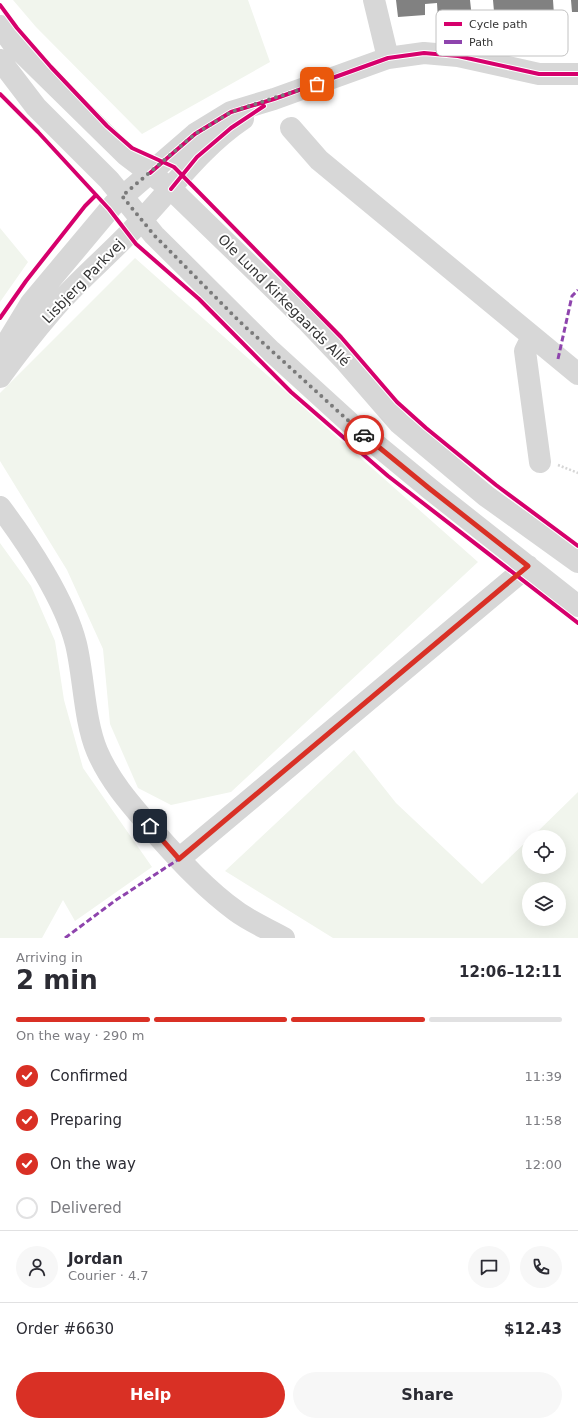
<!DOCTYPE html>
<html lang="en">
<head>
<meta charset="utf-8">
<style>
	:root { --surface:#fff; --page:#f7f7f7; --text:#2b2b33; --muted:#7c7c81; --line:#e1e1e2; --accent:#d93025 }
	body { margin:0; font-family:"DejaVu Sans",sans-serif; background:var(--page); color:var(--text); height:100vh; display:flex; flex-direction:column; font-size:15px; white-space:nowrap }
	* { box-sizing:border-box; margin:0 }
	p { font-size:13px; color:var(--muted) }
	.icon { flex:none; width:22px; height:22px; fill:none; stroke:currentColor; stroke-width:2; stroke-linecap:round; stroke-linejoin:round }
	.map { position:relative; height:938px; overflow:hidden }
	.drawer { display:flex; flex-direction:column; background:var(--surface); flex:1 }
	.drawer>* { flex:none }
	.tools { position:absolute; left:522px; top:830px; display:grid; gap:8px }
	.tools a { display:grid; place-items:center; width:44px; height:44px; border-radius:50%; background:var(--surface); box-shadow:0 4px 16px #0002; font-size:20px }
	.pin { position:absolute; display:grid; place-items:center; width:34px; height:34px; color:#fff; margin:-17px; border-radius:8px; box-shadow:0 2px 6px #0006 }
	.courier { position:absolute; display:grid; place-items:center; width:40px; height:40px; margin:-20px; border:3px solid #d93025; border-radius:50%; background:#fff; color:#222; box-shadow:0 1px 5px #0007 }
	.summary em { font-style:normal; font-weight:600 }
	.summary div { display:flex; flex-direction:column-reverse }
	.summary { display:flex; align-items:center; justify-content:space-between; height:68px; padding:0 16px }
	h1 { font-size:26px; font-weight:600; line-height:30px }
	.bar { display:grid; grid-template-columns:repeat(4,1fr); gap:6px 4px; align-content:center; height:48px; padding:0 16px }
	.bar i { height:5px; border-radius:3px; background:var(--line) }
	.bar .current { background:var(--accent) }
	.bar p { grid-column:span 4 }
	.line { display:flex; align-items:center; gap:10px; padding:0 16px; border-top:1px solid var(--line) }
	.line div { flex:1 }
	.round { display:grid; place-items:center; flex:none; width:42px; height:42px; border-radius:21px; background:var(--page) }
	ol { padding:0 16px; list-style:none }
	li { display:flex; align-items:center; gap:12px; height:44px }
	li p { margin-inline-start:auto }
	li .icon { padding:4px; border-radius:50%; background:var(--accent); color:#fff; stroke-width:4 }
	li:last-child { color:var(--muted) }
	li i { width:22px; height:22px; border:2px solid var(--line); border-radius:50% }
	.button { display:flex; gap:8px; margin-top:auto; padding:8px 16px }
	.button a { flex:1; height:46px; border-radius:24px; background:var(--accent); color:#fff; font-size:16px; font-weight:600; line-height:46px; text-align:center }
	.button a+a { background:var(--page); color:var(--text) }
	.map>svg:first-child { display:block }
	.green { fill:#f1f5ed; fill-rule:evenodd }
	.building { fill:#818181 }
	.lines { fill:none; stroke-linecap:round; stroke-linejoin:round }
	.path { stroke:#d6d6d6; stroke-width:2.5; stroke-dasharray:2 2; stroke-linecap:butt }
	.minor { stroke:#d7d7d7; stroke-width:22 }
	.quiet { stroke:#8e44ad; stroke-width:3; stroke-dasharray:6 3; stroke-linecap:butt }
	.cycleway-casing { stroke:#fff; stroke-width:6 }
	.cycleway { stroke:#d6006c; stroke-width:4 }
	.done { stroke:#7a7a7a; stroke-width:4; stroke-dasharray:0 7.2 }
	.route { stroke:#d93025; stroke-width:5 }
	.labels { text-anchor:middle; stroke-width:4; stroke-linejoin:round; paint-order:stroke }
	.street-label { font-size:14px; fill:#333; stroke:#fff }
	.key { fill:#fff; stroke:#c2c2c2; stroke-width:1 }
	.key-label { font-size:11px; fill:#333 }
</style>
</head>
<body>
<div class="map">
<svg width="578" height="938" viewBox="0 0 578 938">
	<rect width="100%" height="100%" fill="#fff"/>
	<path class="green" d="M13,0H248L270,62L142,134L36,27Z
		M0,228L28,262L0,302Z
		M135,258L478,562L231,792L171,805L138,788L110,724L103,649L67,570L0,461V393Z
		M0,543L31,586L55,641L64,700L83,768L152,867L75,921L63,900L42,938H0Z
		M354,750L396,803L482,884L529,839V867H559V837H532L578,792V938H333L225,871ZM529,889H559V919H529Z"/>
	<path class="building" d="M396,0H470L472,18L438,20L437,3L425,4V15L398,17Z
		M493,0H553L554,15L525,16V21L495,23Z
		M571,0H578V12H572Z"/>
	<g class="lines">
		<path class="path" d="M558,465L578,473"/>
		<path class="minor" d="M374,0L388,58
			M0,26L14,45L126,155L171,189L306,320L346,362L399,423L486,496L578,562
			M0,60L36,107L109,180L154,235L271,351L350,423L430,489L578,606
			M291,128L319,160L578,374
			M532,337L525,351L540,462
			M0,354L31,303L114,204L195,134L231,112L274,99L388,58L424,53L458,56L539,74H578
			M0,377C16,355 33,333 51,312C76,282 109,255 136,226C171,190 200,148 243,119
			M0,507C28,544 65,600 76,644C84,677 84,720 97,751C111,784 135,809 158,836C182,863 207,890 236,911C251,922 268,929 284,938
			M179,859L528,566"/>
		<path class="quiet" d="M558,359L572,296L578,290
			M65,938L116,900L179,859"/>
		<defs>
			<path id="cycleway" d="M0,5L17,28L51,67L107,126L132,148L174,167L341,337L397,402L426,428L496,485L578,546
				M0,94L38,132L109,209L136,244L199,299L291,392L388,476L578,623
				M150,173L195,134L231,112L274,99L388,58L424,53L458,56L539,74H578
				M171,189L197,157L231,128L264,106
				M0,318L26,281L85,206L96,195"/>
		</defs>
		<use href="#cycleway" class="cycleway-casing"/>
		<use href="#cycleway" class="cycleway"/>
	</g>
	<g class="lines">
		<path class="done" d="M317,84L231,112L195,134L122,196L154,235L239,321L364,435"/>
		<path class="route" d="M150,826L179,859L528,566L430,489L364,435"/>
	</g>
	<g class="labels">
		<g class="street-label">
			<text transform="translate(83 281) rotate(-46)" y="5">Lisbjerg Parkvej</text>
			<text transform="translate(284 300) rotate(45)" y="5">Ole Lund Kirkegaards Allé</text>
		</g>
	</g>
	<rect x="436" y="10" width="132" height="46" rx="6" class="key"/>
	<rect x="444" y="22" width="18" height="4" fill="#d6006c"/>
	<rect x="444" y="40" width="18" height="4" fill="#8e44ad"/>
	<g class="key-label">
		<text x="469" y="28">Cycle path</text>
		<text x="469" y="46">Path</text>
	</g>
</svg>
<div class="tools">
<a><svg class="icon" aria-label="locate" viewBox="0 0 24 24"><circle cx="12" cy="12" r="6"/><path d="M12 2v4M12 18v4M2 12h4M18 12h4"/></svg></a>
<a><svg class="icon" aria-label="layers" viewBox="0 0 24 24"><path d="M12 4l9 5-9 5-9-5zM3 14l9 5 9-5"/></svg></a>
</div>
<div class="pin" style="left:317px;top:84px;background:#ea580c"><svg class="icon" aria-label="bag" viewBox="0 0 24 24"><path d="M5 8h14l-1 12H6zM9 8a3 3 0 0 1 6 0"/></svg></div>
<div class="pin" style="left:150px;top:826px;background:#1f2937"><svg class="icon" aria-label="home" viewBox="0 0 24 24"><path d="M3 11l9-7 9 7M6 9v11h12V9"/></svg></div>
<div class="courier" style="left:364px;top:435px"><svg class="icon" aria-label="car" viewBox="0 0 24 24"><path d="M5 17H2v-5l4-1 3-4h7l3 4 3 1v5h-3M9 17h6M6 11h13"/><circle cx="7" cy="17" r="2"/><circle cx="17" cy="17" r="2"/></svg></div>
</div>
<section class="drawer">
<div class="summary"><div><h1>2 min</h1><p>Arriving in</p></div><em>12:06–12:11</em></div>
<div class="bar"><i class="current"></i><i class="current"></i><i class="current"></i><i></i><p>On the way · 290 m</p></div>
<ol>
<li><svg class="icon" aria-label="check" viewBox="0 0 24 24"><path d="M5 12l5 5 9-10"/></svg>Confirmed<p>11:39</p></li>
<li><svg class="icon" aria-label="check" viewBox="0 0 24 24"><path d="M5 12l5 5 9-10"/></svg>Preparing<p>11:58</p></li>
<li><svg class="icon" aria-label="check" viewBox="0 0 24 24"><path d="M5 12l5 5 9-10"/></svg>On the way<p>12:00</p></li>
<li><i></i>Delivered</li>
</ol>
<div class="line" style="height:72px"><a class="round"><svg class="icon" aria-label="person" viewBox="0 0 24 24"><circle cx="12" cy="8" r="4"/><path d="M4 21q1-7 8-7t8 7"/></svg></a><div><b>Jordan</b><p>Courier · 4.7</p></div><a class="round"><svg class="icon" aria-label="chat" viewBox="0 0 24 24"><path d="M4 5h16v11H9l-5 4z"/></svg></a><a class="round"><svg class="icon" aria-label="phone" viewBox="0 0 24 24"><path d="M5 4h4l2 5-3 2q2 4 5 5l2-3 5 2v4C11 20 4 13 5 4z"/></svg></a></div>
<div class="line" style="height:52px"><div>Order #6630</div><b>$12.43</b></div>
<div class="button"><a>Help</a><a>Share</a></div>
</section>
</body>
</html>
